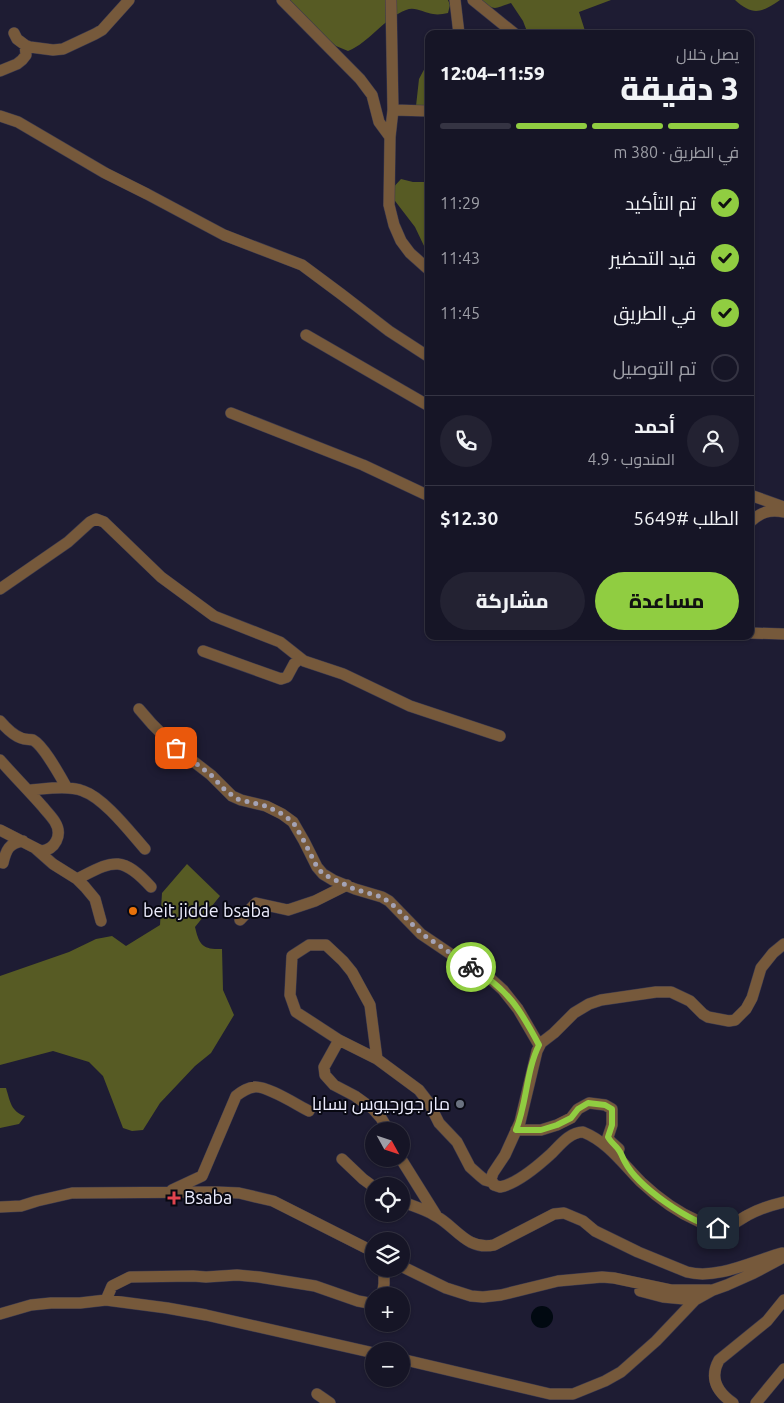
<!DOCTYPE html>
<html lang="ar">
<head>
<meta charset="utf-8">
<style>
	:root { --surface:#161526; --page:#232232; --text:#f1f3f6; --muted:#9e9fa7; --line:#353443; --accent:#90cd41 }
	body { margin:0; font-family:Ubuntu,Cairo,sans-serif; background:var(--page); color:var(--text); direction:rtl; height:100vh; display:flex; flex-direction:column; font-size:19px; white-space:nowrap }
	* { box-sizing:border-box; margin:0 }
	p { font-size:16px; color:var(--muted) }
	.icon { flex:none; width:28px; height:28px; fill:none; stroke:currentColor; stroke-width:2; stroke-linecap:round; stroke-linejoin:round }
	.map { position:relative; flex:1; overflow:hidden; direction:ltr }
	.panel { position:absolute; left:425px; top:30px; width:329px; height:610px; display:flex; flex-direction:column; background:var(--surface); border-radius:10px; box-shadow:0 1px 4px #0004,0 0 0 1px var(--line); direction:rtl }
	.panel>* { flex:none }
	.needle { width:32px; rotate:130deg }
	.fabs { position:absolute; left:365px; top:1122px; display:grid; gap:10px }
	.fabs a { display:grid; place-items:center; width:45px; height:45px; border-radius:50%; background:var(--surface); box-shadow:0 1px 4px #0004,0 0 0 1px var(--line); font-size:25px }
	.pin { position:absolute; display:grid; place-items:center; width:42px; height:42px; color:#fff; margin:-21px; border-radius:10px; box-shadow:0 2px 8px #0006 }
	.courier { position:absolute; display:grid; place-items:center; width:50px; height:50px; margin:-25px; border:4px solid #90cd41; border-radius:50%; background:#fff; color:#222; box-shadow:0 1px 6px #0007 }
	.overview em { font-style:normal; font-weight:800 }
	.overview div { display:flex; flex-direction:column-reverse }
	.overview { display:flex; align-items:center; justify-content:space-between; height:85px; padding:0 15px }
	h1 { font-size:32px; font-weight:800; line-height:38px }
	.bar { display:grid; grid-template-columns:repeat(4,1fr); gap:8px 5px; align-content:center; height:60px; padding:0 15px }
	.bar i { height:6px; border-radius:4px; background:var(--line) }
	.bar .on { background:var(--accent) }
	.bar p { grid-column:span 4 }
	.line { display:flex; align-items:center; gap:12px; padding:0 15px; border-top:1px solid var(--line) }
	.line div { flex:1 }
	.round { display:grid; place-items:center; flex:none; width:52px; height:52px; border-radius:26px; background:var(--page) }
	ol { padding:0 15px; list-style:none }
	li { display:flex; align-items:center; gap:15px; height:55px }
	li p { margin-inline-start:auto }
	li .icon { padding:5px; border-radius:50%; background:var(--accent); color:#111; stroke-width:4 }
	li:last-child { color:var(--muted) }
	li i { width:28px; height:28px; border:2px solid var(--line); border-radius:50% }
	.cta { display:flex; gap:10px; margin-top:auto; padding:10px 15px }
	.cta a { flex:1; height:58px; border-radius:30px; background:var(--accent); color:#111; font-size:20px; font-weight:800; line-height:58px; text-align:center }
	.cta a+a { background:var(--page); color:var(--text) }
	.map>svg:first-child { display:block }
	.forest { fill:#575b24 }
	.water { fill:#010911 }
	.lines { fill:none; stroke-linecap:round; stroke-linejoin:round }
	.minor-casing { stroke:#3b394f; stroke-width:12 }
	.minor { stroke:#76593b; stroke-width:11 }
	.done { stroke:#a4a3b6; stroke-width:5; stroke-dasharray:0 9 }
	.route { stroke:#90cd41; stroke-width:6 }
	.food-dot { fill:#e8710a; stroke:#080812; stroke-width:2 }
	.worship-dot { fill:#6b7280; stroke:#080812; stroke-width:2 }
	.health-dot { fill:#e0444e; stroke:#080812; stroke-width:2 }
	.labels { text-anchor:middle; stroke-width:4; stroke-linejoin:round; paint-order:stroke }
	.poi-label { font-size:18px; fill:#ececfd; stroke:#080812; text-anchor:start }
</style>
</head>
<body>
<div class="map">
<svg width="784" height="1403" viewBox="0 0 784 1403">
	<rect width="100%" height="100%" fill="#1e1c33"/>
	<path class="forest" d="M290,0H448L450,5L448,13C443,14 438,15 433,14C424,13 415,6 406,10C383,19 370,42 348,51L336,46L317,30Z
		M481,0H611L579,12L586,34H528L523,21L511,3C495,8 495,12 481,0Z
		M735,0H780C761,13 753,16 735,0Z
		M429,63V107L416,106L419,79L427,64Z
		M401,179L413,182H429V251L425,248L415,227L392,197L390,191Z
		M187,864L220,896L195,927C199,944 202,950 222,949L223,990L234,1015L211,1053L195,1066L160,1103L143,1130L132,1131L123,1128L103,1076L89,1062L53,1051L0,1065V976L69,952L96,939L112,936L126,946L160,925L162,893Z
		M0,1088H6C10,1101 11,1112 25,1116L19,1124L0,1128Z"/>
	<path class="water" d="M531 1317a11 11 0 1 1 22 0a11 11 0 1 1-22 0Z"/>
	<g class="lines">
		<defs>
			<path id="minor" d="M282,0L360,79L372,95L379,122L390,137
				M391,0L393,110L390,137L389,205L394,225L401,241L410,253L429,270
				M455,0L459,34
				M473,0L515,34
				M14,33L17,39L25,45L30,47L53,50L63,49L95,34L102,30L129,0
				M0,71L17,64L22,60L26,55L25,45
				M393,110L429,111
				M0,116L18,122L105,173L147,194L224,235L302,265L341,294L389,331L429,357
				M306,335L429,406
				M231,413L363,465L429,496
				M750,495L784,507
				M750,522C761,512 770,509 784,512
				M0,589L68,542L90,522L96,519L104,522L161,577L214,616L280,642L304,661L343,674L410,706L500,736
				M750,633L784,634
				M203,651L281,679L287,677L294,664L300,658
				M139,709L152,724L176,748L211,775L232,796L241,800L266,806L282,814L293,822L304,841L317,867L323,874L333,880L355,889L382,897L389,901L421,934L461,961L492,980L503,990L518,1009L539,1045
				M0,721C6,728 13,735 21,738C25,740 30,739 33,740C44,746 60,776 67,788
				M0,760C14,776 29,791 43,807C47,812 52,817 55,822C63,835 55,850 41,851L0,830
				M29,790C45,789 68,785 83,791C104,798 130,832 145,849
				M36,849L53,864L77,879L85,887L95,899L101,921
				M3,863C6,850 9,843 23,841
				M77,879C113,861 121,854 151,887
				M240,920L256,903L288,910L315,901L347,885
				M784,944L773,953L761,968L752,998L746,1009L735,1020L729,1021L708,1017L703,1014L690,1001L671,992H656L601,1000L589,1004L574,1013L554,1033L541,1043L537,1051L520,1122L505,1155L493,1173L491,1179L494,1185L500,1187C516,1184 539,1165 552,1153C560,1145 570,1132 583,1132C608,1142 623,1164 641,1182C658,1198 677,1212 698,1221C706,1225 715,1229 724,1227C733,1226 740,1219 748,1215C759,1209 771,1205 784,1202
				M339,1040L324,1067L325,1075L334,1085L355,1096L373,1109L381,1118L389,1131
				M377,1059L370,1005L352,972L343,961L326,945H309L292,956L290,995L296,1012L339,1040L377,1059L419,1090L429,1103L439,1123L457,1142L470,1167L480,1176L485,1180L492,1182
				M516,1130H541L557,1125L571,1118L578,1109L589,1103L605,1105L612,1109V1125L608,1137L610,1141L619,1149
				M342,1159L363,1179L374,1187
				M401,1159L436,1215
				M172,1190L202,1176L236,1096C241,1092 247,1088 254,1087C266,1085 297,1105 309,1111
				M401,1201C412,1206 424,1209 434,1215C455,1225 466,1251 494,1245L554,1214L564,1213L583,1221L595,1231L638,1252L687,1272C717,1280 753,1261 782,1253
				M0,1207L21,1206L37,1201L72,1193L216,1192L239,1193L273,1201L374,1252
				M401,1266L446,1288L471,1296L483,1297L501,1295L558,1281L602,1277L614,1278L671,1290H710
				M640,1291L663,1297L695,1300
				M382,1296L384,1284V1269
				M106,1300L112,1286L130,1277L193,1276L206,1277L237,1275L259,1277L315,1286L358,1301L374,1304
				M0,1314L31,1305L51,1303H80L106,1300L167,1308L206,1315L374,1353
				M401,1359L550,1394H573L605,1381L621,1372L656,1341L695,1300L713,1290L727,1285L754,1273L784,1257
				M317,1394L330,1403
				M733,1403C717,1392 709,1378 719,1360L767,1321L784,1300
				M756,1403L784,1369"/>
		</defs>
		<use href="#minor" class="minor-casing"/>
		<use href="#minor" class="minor"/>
	</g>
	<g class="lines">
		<path class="done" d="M176,748L211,775L225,790L237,799L266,806L282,814L293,822L304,841L317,867L323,874L354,889L382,897L393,905L422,934L471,967"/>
		<path class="route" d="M471,967C508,989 520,1009 539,1045C526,1071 527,1103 516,1130H541L557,1125L571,1118L578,1109L588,1103L605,1105L612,1109V1125L608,1137C611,1143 617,1146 620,1152C622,1155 623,1159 625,1162C638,1187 690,1223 718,1228"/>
	</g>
	<circle class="food-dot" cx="133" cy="911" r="5"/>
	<circle class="worship-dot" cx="460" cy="1104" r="5"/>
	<path class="health-dot" d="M171.5 1190.5h5v5h5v5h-5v5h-5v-5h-5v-5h5z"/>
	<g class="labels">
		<g class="poi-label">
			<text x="143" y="917">beit jidde bsaba</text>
			<text x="450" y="1110" text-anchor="end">مار جورجيوس بسابا</text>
			<text x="184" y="1204">Bsaba</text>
		</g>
	</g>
</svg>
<div class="fabs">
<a><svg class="needle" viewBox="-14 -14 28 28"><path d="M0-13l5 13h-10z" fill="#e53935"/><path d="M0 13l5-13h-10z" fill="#9e9fa7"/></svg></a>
<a><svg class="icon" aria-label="locate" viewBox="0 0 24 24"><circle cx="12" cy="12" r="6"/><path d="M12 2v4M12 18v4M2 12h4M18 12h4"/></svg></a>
<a><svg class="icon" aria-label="layers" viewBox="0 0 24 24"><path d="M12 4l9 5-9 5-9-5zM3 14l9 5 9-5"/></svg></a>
<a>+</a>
<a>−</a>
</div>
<div class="pin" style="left:176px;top:748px;background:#ea580c"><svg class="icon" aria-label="bag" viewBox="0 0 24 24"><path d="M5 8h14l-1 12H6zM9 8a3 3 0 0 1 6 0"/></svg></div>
<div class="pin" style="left:718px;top:1228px;background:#1f2937"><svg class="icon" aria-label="home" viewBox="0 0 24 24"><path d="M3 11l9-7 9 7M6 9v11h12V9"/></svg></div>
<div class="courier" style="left:471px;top:967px"><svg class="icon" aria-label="bike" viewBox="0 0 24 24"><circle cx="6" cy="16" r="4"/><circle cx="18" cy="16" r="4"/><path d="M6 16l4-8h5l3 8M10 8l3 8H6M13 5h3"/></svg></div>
<section class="panel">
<div class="overview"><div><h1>3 دقيقة</h1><p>يصل خلال</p></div><em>11:59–12:04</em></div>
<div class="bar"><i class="on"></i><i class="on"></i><i class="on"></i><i></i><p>في الطريق · 380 m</p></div>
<ol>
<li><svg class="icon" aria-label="check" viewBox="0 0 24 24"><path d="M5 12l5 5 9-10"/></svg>تم التأكيد<p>11:29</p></li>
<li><svg class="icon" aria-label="check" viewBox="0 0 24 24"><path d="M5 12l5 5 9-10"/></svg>قيد التحضير<p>11:43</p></li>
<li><svg class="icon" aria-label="check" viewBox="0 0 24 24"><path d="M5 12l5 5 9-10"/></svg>في الطريق<p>11:45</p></li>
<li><i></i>تم التوصيل</li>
</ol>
<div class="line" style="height:90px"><a class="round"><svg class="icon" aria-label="person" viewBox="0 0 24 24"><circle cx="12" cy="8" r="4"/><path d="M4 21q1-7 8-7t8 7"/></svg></a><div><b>أحمد</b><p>المندوب · 4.9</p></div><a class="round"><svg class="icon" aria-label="phone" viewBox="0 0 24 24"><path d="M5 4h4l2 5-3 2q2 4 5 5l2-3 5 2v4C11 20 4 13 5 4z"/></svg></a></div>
<div class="line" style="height:65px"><div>الطلب #5649</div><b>$12.30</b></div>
<div class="cta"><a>مساعدة</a><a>مشاركة</a></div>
</section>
</div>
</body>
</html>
